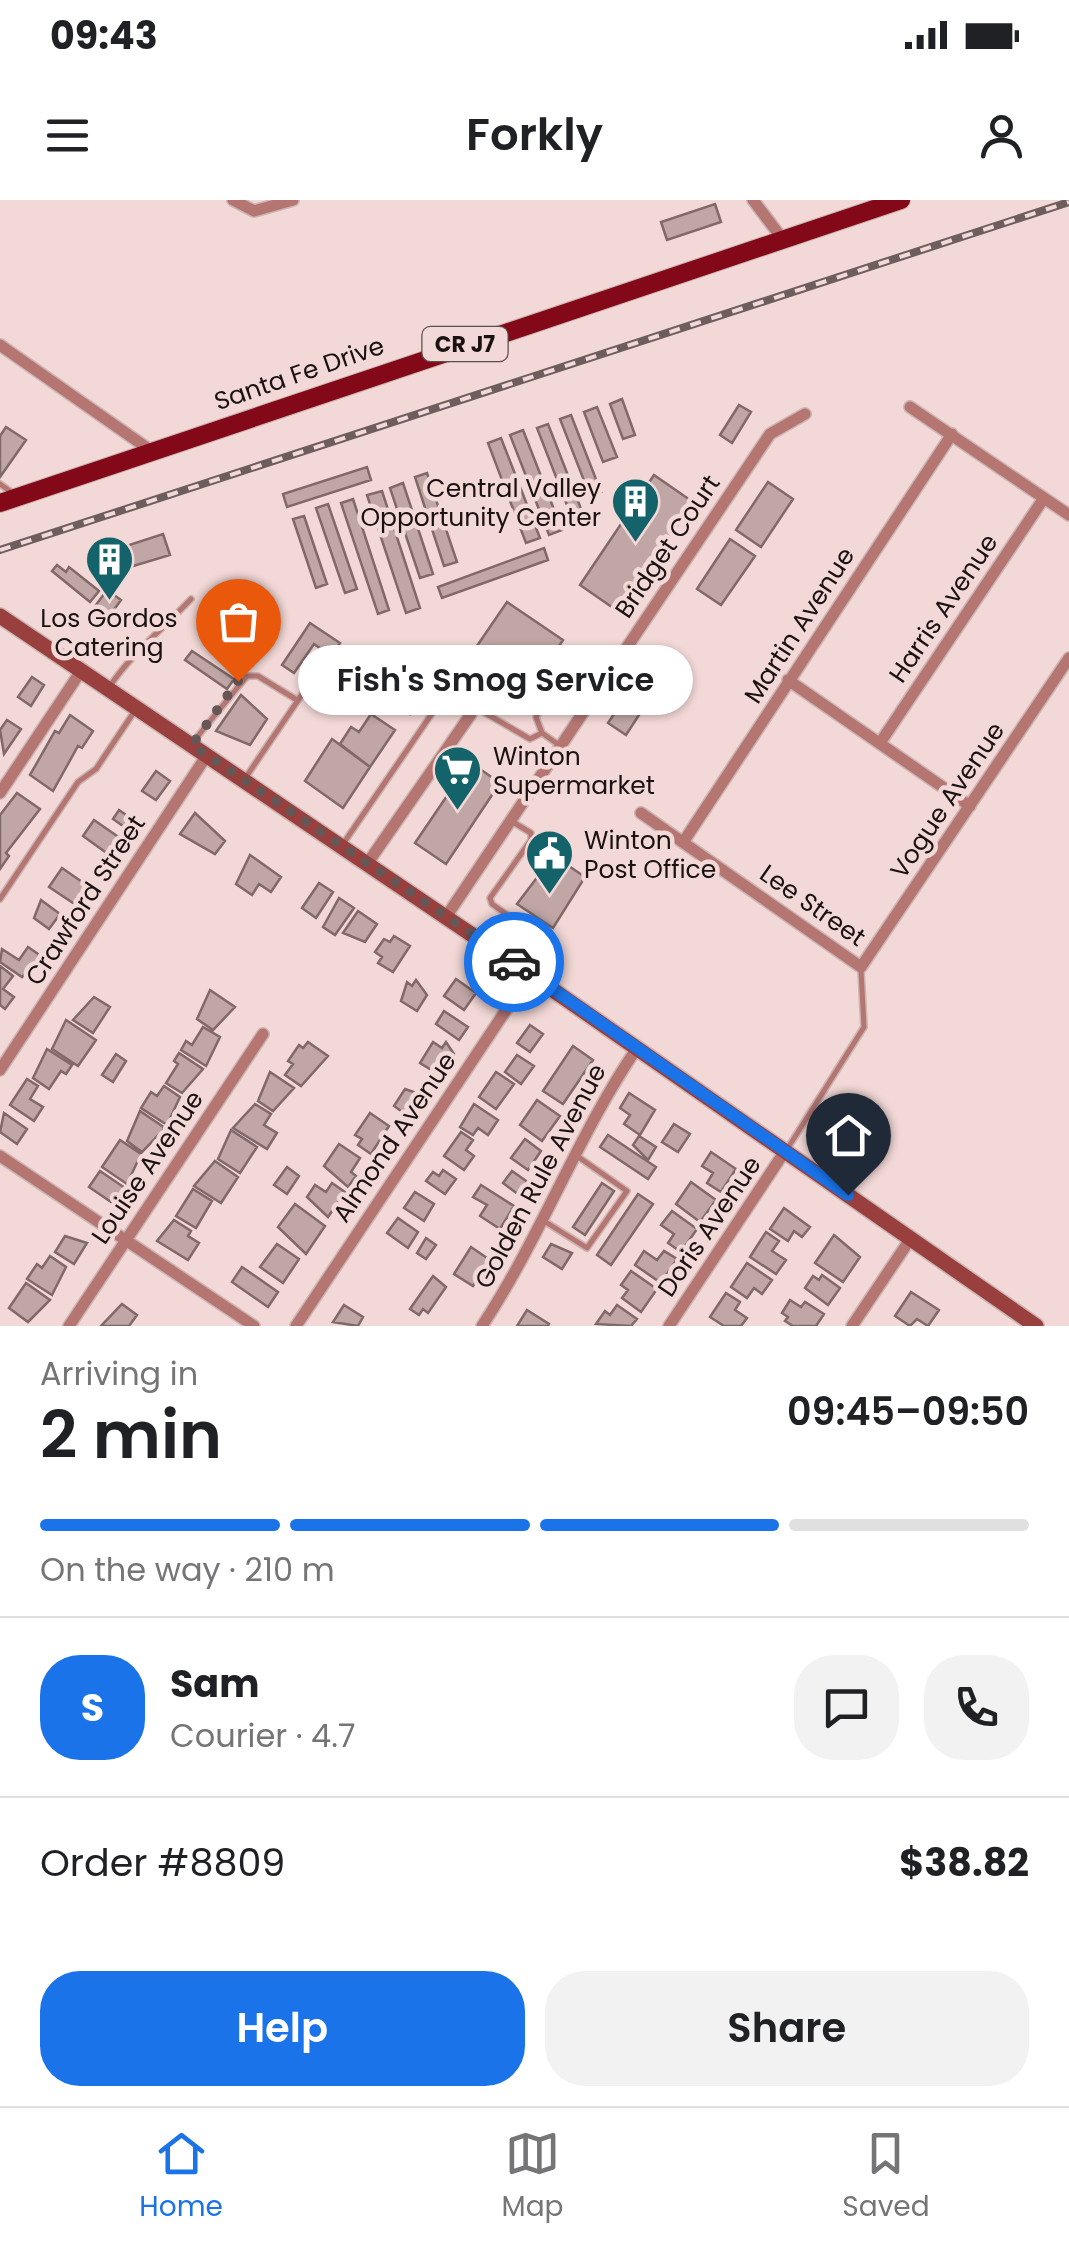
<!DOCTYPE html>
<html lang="en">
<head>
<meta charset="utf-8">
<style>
	:root { --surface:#fff; --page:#f2f2f2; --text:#202124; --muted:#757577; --line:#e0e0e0; --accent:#1a73e8 }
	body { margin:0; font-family:Poppins,sans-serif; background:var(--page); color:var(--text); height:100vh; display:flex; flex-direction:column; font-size:38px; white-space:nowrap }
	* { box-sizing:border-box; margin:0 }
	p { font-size:32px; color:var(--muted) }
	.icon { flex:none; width:55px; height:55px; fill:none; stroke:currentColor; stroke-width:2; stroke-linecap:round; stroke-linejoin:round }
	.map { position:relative; height:1126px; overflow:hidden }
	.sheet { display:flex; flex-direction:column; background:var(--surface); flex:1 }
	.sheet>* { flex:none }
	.pin { position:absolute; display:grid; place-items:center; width:85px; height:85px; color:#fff; margin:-102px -42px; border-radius:50% 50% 50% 0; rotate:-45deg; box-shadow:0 0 10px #0007 }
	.pin .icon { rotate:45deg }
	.courier { position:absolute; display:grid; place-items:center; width:100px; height:100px; margin:-50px; border:8px solid #1a73e8; border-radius:50%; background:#fff; color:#222; box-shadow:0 2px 12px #0007 }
	.bubble { position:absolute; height:70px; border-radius:35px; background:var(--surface); box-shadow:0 2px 8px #0004; font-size:32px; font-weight:600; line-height:70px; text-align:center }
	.headline em { font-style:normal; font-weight:600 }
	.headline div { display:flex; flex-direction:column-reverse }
	.headline { display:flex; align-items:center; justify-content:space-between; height:170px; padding:0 40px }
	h1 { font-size:65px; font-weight:600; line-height:75px }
	.bar { display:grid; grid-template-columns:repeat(4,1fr); gap:15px 10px; align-content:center; height:120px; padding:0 40px }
	.bar i { height:12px; border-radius:8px; background:var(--line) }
	.bar .selected { background:var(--accent) }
	.bar p { grid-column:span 4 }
	.line { display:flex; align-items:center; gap:25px; padding:0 40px; border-top:2px solid var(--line) }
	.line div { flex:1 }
	.round { display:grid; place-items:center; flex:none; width:105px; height:105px; border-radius:40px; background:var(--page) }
	.cta { display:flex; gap:20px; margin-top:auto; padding:20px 40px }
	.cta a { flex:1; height:115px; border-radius:40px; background:var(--accent); color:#fff; font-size:40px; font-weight:600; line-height:115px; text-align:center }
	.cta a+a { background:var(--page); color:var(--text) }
	.status { display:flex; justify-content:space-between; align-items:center; height:70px; padding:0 50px; background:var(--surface); direction:ltr }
	.status svg { height:28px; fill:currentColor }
	header { display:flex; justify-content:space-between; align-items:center; height:130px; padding:0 40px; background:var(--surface); font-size:45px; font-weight:600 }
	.tabs { display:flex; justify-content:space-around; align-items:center; height:140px; border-top:2px solid var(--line); background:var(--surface); font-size:28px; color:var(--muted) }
	.tabs a { display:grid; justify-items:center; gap:5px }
	.tabs .selected { color:var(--accent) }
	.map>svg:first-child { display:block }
	.building { fill:#c0a7a5; stroke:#806968; stroke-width:2.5 }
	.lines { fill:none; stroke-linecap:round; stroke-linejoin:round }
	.lane-casing { stroke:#cbb4b3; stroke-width:8 }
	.street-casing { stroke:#cbb4b3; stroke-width:14 }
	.secondary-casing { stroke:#cbb4b3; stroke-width:18 }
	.primary-casing { stroke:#cbb4b3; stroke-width:20 }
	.lane { stroke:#b57672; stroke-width:5 }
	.street { stroke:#b57672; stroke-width:11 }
	.secondary { stroke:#99403f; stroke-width:15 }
	.primary { stroke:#830919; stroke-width:18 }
	.rail-casing { stroke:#6d5e5d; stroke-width:8 }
	.rail { stroke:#f2d8d6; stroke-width:4; stroke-dasharray:11; stroke-linecap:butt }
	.done { stroke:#665756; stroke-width:10; stroke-dasharray:0 18 }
	.route { stroke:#1a73e8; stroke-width:12 }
	.labels { text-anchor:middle; stroke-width:9; stroke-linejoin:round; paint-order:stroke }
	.shield { fill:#f2d8d6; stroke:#5b4d4c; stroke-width:2.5 }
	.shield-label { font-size:22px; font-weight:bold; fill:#1a1111 }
	.street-label { font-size:25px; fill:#1a1111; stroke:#f2d8d6 }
	.poi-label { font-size:25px; fill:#1a1111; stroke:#f2d8d6; text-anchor:start }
</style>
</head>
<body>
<div class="status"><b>09:43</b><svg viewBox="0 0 49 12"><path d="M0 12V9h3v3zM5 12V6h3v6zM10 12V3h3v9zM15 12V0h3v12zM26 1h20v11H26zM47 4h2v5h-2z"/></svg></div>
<header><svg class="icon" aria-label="menu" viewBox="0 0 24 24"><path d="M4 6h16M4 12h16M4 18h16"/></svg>Forkly<svg class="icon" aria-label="person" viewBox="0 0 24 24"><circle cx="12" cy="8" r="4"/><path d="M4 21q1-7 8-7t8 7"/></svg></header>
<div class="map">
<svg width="1069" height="1126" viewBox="0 0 1069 1126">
	<rect width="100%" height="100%" fill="#f2d8d6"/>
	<path class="building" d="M715,4L721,22L667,40L661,22Z
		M622,199L635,235L623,239L610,204Z
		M739,205L751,212L732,243L720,235Z
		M597,207L617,257L603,262L584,212Z
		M571,215L601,292L590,296L560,219Z
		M548,224L583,314L572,318L537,228Z
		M6,227L26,240L0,277V236Z
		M523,230L562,330L549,335L510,235Z
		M501,238L540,338L526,343L488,243Z
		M367,267L371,280L287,307L283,294Z
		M427,273L457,362L444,366L415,277Z
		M654,275L693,302L619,412L580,385Z
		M768,282L793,299L761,347L736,330Z
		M403,283L433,374L420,378L390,288Z
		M382,291L420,408L406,413L367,295Z
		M353,299L389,410L378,414L341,303Z
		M328,304L357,389L345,393L316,308Z
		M304,316L327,384L316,388L293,319Z
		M163,334L170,355L130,367L123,347Z
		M730,339L755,356L721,405L697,389Z
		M544,348L548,360L442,398L438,387Z
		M57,365L66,372L69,367L99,391L90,402L52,371Z
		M107,390L121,400L110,415L96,405Z
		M507,402L563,440L521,503L464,465Z
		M310,423L340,443L331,456L314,444L294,473L282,465Z
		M192,451L234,479L227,489L185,460Z
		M398,454L434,478L410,514L374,490Z
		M581,461L592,469L564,510L553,503Z
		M32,477L44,485L31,506L18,497Z
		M635,483L652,495L626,535L608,523Z
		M241,495L267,519L250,545L216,531Z
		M371,514L395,530L370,567L340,544L351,527L359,532Z
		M70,515L93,531L82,548L78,546L53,591L30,575L55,531L59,533Z
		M7,520L21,529L4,554L0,530Z
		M332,539L370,567L343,608L305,581Z
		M470,562L500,583L446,664L415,643Z
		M156,571L170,581L156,600L142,591Z
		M17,593L40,609L6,653L9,656L0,669V615Z
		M119,610L136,622L130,631L113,619Z
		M195,613L225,641L215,654L180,634Z
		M94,620L120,638L108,654L83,636Z
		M250,655L281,677L271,692L259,684L252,695L236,684Z
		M551,659L557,664L560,660L585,677L553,728L517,704Z
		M62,668L88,686L76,705L49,687Z
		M319,683L333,692L316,718L302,708Z
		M339,698L354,708L335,735L323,727Z
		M41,700L60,714L49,729L34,718Z
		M358,711L377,724L365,742L343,733Z
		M394,736L410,746L393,772L378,763L382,757L375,752L384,739L390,742Z
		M28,747L41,756L22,777L0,762L2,749L19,760Z
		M0,766L13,776L3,789L14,797L5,809L0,805Z
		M456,779L476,793L464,810L444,796Z
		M416,780L427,795L417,811L401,801L407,782L412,786Z
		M210,790L235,807L213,830L197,819Z
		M94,797L110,807L93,833L73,820Z
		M444,811L468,827L459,840L436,824Z
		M66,820L96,840L78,866L52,849Z
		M530,825L543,834L530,852L517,843Z
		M203,827L220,837L206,866L181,850L186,841L192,845Z
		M308,842L328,856L301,886L285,875L293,864L288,861L299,845L303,848Z
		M433,842L442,848L446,842L454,854L440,875L420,863Z
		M573,846L593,860L563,904L543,891Z
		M47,849L72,865L66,874L61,871L49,889L33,878Z
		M179,853L203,869L182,893L166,883L178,864L174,861Z
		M116,854L126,861L113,882L102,875Z
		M517,855L534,866L521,884L505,872Z
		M270,872L294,888L273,911L258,901Z
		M496,872L514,884L496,909L479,897Z
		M27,879L38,886L30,899L43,907L34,921L10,905Z
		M164,886L180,897L167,925L141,908L151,892L157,896Z
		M405,889L425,896L411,918L394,906Z
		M629,893L655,910L640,935L624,924L630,915L620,908Z
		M537,900L560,916L542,941L520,925Z
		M255,904L271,914L264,925L277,933L267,949L233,928Z
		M474,904L498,920L488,935L478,928L473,935L460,927Z
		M140,911L165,928L142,952L127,941Z
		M4,913L27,929L17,944L0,932Z
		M370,913L389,926L371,954L358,945L362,939L355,935Z
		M853,917L868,928L849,956L834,945Z
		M674,924L690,934L678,952L662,942Z
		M231,930L257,947L240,973L218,959Z
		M461,932L473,940L466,950L474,956L464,970L444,956Z
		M608,935L656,967L648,979L600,947Z
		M639,936L656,947L648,960L633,945Z
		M525,939L541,951L528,970L511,958Z
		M120,940L141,954L127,984L102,967Z
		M339,944L360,958L351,972L356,976L348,987L324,966Z
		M711,952L736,969L721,992L707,983L713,973L702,966Z
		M215,961L238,977L221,1003L194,986Z
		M287,967L299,976L287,994L274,985Z
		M443,970L456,979L445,994L426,981L433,972L439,976Z
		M100,971L125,988L114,1004L89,987Z
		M512,971L532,985L523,998L503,983Z
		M691,982L716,1000L700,1022L676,1004Z
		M332,983L345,992L328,1017L307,997L315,985L326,992Z
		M602,983L614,991L585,1035L573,1027Z
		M481,985L514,1006L500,1029L480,1016L487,1005L473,997Z
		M193,989L212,1001L196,1028L176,1016Z
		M415,992L434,1004L424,1021L404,1008Z
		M638,994L653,1004L611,1065L597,1055Z
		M295,1004L325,1026L306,1054L278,1027Z
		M784,1008L810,1027L802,1037L794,1031L788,1041L770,1029Z
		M672,1011L697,1029L681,1052L668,1043L674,1034L661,1025Z
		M398,1018L418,1032L408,1048L387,1033Z
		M174,1020L191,1031L188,1036L199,1043L188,1060L157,1041Z
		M766,1032L779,1041L772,1051L786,1060L776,1074L750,1057Z
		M834,1035L860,1057L843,1082L815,1063Z
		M65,1036L87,1043L74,1064L55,1052Z
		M426,1038L436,1045L426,1059L417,1053Z
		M277,1044L299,1059L283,1083L260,1067Z
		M551,1044L572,1053L562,1069L543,1057Z
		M471,1047L490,1060L473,1086L454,1074Z
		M644,1051L657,1060L664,1051L677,1059L661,1083L635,1065Z
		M50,1056L66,1067L52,1095L27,1079L37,1064L42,1068Z
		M747,1063L772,1080L762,1094L754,1088L747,1098L731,1087Z
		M242,1067L278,1092L268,1107L232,1082Z
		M631,1071L657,1089L641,1112L622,1098L628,1090L621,1085Z
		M822,1075L840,1088L828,1105L805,1088L813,1076L819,1080Z
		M433,1076L446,1087L428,1113L423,1109L419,1115L410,1109Z
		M26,1083L50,1100L28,1122L9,1108Z
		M911,1092L939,1110L928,1126L917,1119L910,1126L895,1116Z
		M726,1093L740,1102L735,1110L747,1118L741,1126H724L710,1117Z
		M790,1100L801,1107L805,1102L824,1114L816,1126H793L785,1121L788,1117L782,1113Z
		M122,1104L137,1115L129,1126H101Z
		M344,1105L363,1117L358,1126L333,1122Z
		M617,1105L637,1119L631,1126L596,1124L605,1111L610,1115Z
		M527,1110L549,1124L548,1126H517Z"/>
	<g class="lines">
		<defs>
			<path id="lane" d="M0,284L14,294
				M110,486C132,453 163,429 191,399
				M542,533L536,517L578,452L611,469
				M193,542L247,476H258L297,500
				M244,580L324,462
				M513,622L531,633V640L490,698L492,704L537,736L539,746L522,768
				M343,644L450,487L473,506L530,539L542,533L559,545
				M0,699L78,582L96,569L134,512
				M786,951L864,827L861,770
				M544,1021L587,1048L627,991L577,956"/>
			<path id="street" d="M233,0L254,11L293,0
				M753,0L781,37
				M0,145L150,250
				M910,207L1069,315
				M788,480L970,606
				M880,543L1044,298
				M0,593L81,471
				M641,613L861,767L1069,458
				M684,641L952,234
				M367,664L471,514
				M446,717L770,234L805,214
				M0,870L207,555
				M0,956L254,1126
				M69,1126L263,834
				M296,1126L530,774
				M482,1126C541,1037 577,936 637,848
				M669,1126L785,951
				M852,1126L911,1038"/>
			<path id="secondary" d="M0,416L530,774L1036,1126"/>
			<path id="primary" d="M0,303L901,0"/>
		</defs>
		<use href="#lane" class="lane-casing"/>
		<use href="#street" class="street-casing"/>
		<use href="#secondary" class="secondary-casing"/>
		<use href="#primary" class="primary-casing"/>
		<use href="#lane" class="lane"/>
		<use href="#street" class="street"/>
		<use href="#secondary" class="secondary"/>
		<use href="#primary" class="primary"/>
		<defs>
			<path id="rail" d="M0,350L1069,2"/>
		</defs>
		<use href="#rail" class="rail-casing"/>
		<use href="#rail" class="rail"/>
	</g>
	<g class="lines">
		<path class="done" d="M238,481L192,545L514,762"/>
		<path class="route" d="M514,762L848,995"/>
	</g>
	<defs>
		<symbol id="building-pin" viewBox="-11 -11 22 30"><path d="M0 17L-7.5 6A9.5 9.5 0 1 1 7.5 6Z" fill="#15636a" stroke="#f2d8d6"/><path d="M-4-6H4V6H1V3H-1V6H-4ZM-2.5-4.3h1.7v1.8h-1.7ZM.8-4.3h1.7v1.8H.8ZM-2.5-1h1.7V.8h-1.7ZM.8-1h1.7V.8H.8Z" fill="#fff"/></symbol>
		<symbol id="supermarket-pin" viewBox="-11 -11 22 30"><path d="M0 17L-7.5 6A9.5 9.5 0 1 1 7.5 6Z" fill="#15636a" stroke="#f2d8d6"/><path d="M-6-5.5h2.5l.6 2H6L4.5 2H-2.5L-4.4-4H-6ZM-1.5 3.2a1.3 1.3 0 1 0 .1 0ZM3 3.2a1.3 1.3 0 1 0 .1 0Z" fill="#fff"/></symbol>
		<symbol id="civic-pin" viewBox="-11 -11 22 30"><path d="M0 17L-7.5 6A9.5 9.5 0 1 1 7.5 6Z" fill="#15636a" stroke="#f2d8d6"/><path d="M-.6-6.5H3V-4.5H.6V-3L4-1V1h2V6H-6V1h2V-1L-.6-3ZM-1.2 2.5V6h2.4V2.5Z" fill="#fff"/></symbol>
	</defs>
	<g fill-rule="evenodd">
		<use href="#building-pin" x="608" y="274" width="55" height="75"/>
		<use href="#building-pin" x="82" y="332" width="55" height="75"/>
		<use href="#supermarket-pin" x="430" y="542" width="55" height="75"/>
		<use href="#civic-pin" x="522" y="626" width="55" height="75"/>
	</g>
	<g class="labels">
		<rect class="shield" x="422.5" y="127" width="85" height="34" rx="8"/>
		<g class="shield-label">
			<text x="465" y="152">CR J7</text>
		</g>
		<g class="street-label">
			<text transform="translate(299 173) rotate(-19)" y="9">Santa Fe Drive</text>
			<text transform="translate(667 346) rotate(-56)" y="9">Bridget Court</text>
			<text transform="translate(943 408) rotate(-56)" y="9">Harris Avenue</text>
			<text transform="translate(799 425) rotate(-57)" y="9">Martin Avenue</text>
			<text transform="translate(947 600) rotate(-56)" y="9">Vogue Avenue</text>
			<text transform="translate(85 700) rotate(-57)" y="9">Crawford Street</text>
			<text transform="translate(813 705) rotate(35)" y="9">Lee Street</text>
			<text transform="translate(394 937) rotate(-56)" y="9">Almond Avenue</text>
			<text transform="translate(147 967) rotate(-56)" y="9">Louise Avenue</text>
			<text transform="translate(540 976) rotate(-62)" y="9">Golden Rule Avenue</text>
			<text transform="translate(709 1026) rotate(-56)" y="9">Doris Avenue</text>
		</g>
		<g class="poi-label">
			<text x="601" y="297" text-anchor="end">Central Valley<tspan x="601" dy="29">Opportunity Center</tspan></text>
			<text x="109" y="427" text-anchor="middle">Los Gordos<tspan x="109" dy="29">Catering</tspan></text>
			<text x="493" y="565">Winton<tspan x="493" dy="29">Supermarket</tspan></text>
			<text x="584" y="649">Winton<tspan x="584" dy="29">Post Office</tspan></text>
		</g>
	</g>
</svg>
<div class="pin" style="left:238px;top:481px;background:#ea580c"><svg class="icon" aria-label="bag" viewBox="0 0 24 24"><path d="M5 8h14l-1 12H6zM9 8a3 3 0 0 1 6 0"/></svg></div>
<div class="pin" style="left:848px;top:995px;background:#1f2937"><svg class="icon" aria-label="home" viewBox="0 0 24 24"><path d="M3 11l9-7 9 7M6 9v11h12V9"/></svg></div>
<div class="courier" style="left:514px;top:762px"><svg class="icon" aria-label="car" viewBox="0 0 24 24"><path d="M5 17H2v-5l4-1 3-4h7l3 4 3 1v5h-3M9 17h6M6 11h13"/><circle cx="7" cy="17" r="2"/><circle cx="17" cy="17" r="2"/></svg></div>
<div class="bubble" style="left:298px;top:445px;width:395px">Fish's Smog Service</div>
</div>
<section class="sheet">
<div class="headline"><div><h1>2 min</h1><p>Arriving in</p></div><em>09:45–09:50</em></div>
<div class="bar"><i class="selected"></i><i class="selected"></i><i class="selected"></i><i></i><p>On the way · 210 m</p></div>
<div class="line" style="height:180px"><b class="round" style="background:var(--accent);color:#fff">S</b><div><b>Sam</b><p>Courier · 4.7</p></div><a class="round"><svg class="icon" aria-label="chat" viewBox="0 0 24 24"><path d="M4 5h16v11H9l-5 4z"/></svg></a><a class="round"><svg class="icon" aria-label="phone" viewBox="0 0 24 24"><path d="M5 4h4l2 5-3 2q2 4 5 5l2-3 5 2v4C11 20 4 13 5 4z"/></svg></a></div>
<div class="line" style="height:130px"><div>Order #8809</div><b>$38.82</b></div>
<div class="cta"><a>Help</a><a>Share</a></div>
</section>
<nav class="tabs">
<a class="selected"><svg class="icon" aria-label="home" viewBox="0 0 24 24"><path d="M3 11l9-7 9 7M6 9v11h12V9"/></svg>Home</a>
<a><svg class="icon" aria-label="map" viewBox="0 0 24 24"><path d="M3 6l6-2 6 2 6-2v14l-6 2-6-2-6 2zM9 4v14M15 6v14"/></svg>Map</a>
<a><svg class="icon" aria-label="saved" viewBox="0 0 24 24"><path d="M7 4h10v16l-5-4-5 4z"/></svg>Saved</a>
</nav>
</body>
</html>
